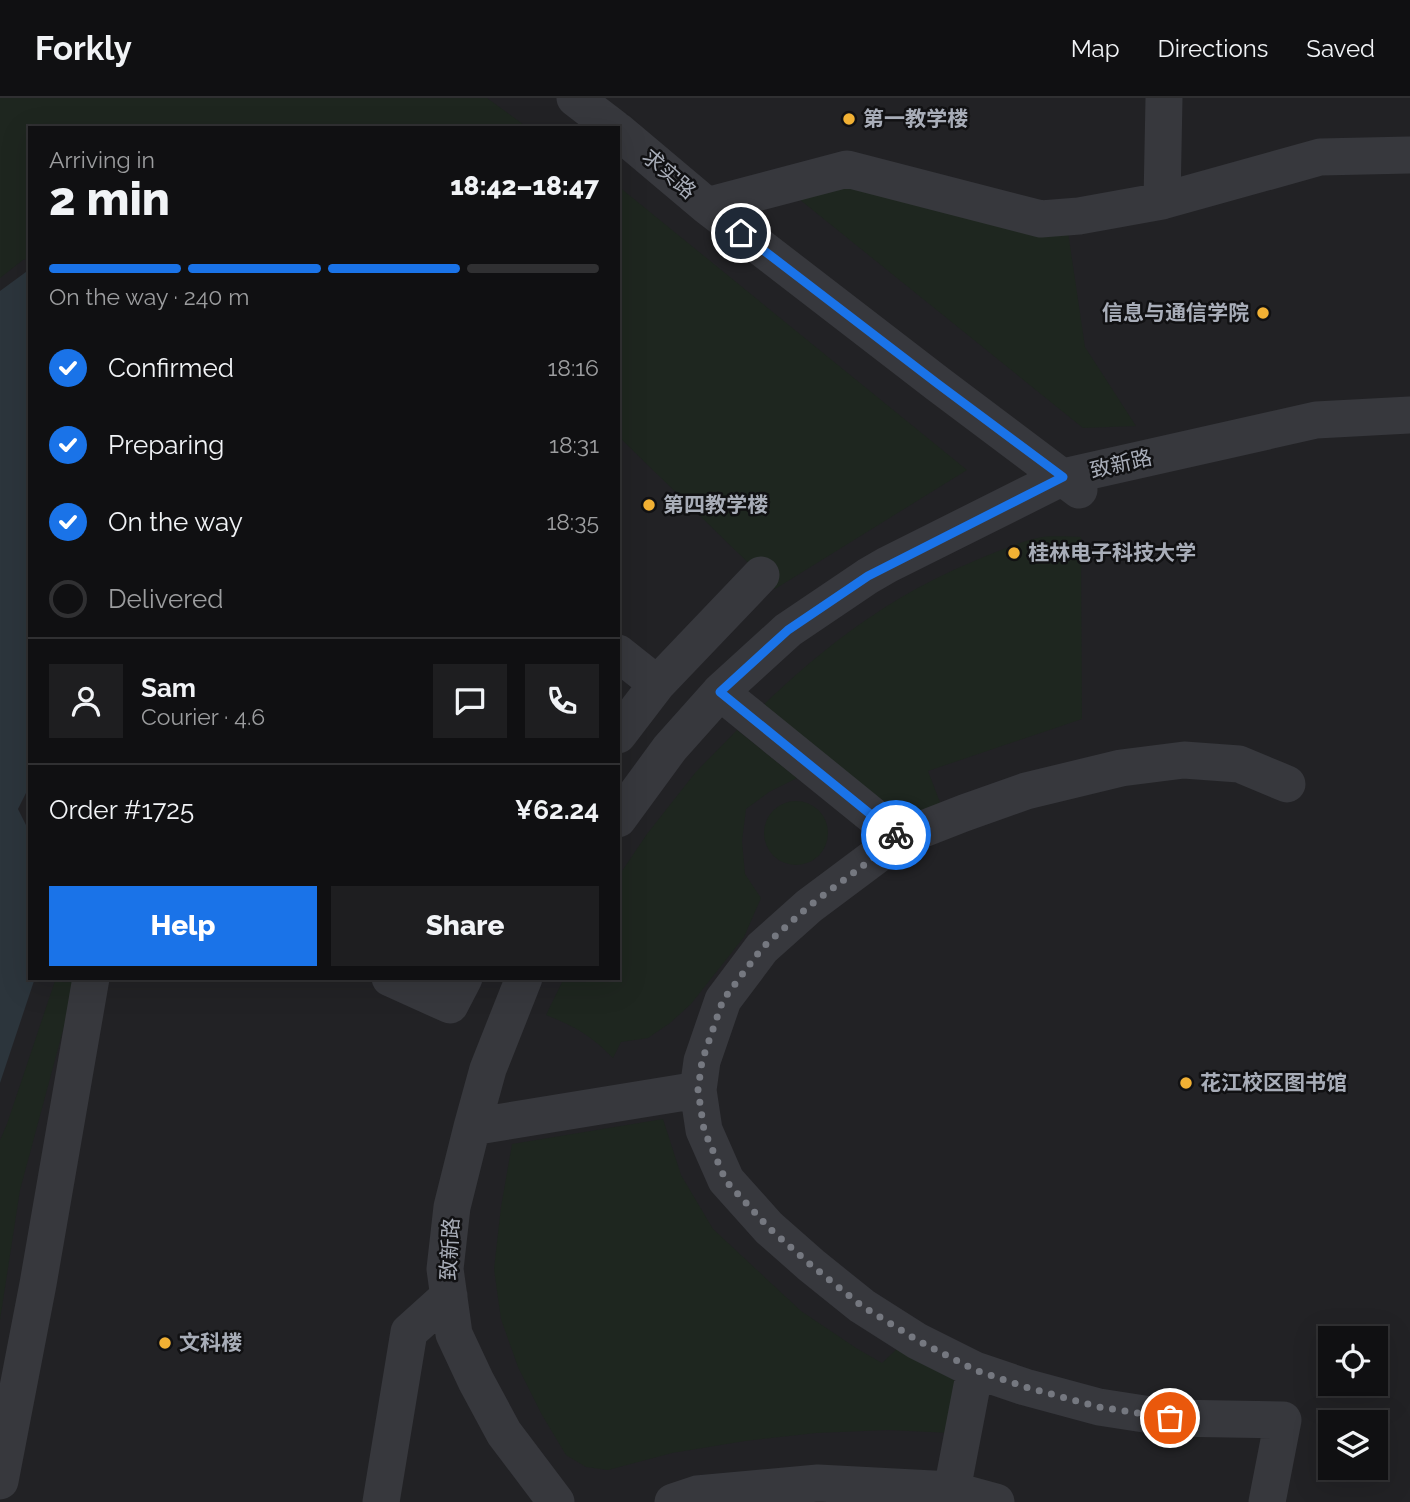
<!DOCTYPE html>
<html lang="en">
<head>
<meta charset="utf-8">
<style>
	:root { --surface:#101012; --page:#1e1e20; --text:#f1f3f6; --muted:#9c9d9f; --line:#303032; --accent:#1a73e8 }
	body { margin:0; font-family:Raleway,"Noto Sans SC",sans-serif; background:var(--page); color:var(--text); height:100vh; display:flex; flex-direction:column; font-size:26px; white-space:nowrap }
	* { box-sizing:border-box; margin:0 }
	p { font-size:23px; color:var(--muted) }
	.icon { flex:none; width:38px; height:38px; fill:none; stroke:currentColor; stroke-width:2; stroke-linecap:round; stroke-linejoin:round }
	.map { position:relative; flex:1; overflow:hidden }
	.details { position:absolute; left:28px; top:28px; width:592px; height:854px; display:flex; flex-direction:column; background:var(--surface); border-radius:0px; box-shadow:0 7px 28px #0002,0 0 0 2px var(--line) }
	.details>* { flex:none }
	.controls { position:absolute; left:1318px; top:1228px; display:grid; gap:14px }
	.controls a { display:grid; place-items:center; width:70px; height:70px; border-radius:0px; background:var(--surface); box-shadow:0 7px 28px #0002,0 0 0 2px var(--line); font-size:35px }
	.pin { position:absolute; display:grid; place-items:center; width:60px; height:60px; color:#fff; margin:-30px; border:4px solid #fff; border-radius:50%; box-shadow:0 2px 7px #0007 }
	.courier { position:absolute; display:grid; place-items:center; width:70px; height:70px; margin:-35px; border:5px solid #1a73e8; border-radius:50%; background:#fff; color:#222; box-shadow:0 2px 9px #0007 }
	.headline em { font-style:normal; font-weight:800 }
	.headline div { display:flex; flex-direction:column-reverse }
	.headline { display:flex; align-items:center; justify-content:space-between; height:119px; padding:0 21px }
	h1 { font-size:46px; font-weight:800; line-height:52px }
	.bar { display:grid; grid-template-columns:repeat(4,1fr); gap:10px 7px; align-content:center; height:84px; padding:0 21px }
	.bar i { height:9px; border-radius:5px; background:var(--line) }
	.bar .selected { background:var(--accent) }
	.bar p { grid-column:span 4 }
	.line { display:flex; align-items:center; gap:18px; padding:0 21px; border-top:2px solid var(--line) }
	.line div { flex:1 }
	.round { display:grid; place-items:center; flex:none; width:74px; height:74px; border-radius:0px; background:var(--page) }
	ol { padding:0 21px; list-style:none }
	li { display:flex; align-items:center; gap:21px; height:77px }
	li p { margin-inline-start:auto }
	li .icon { padding:7px; border-radius:50%; background:var(--accent); color:#fff; stroke-width:4 }
	li:last-child { color:var(--muted) }
	li i { width:38px; height:38px; border:4px solid var(--line); border-radius:50% }
	.cta { display:flex; gap:14px; margin-top:auto; padding:14px 21px }
	.cta a { flex:1; height:80px; border-radius:0px; background:var(--accent); color:#fff; font-size:28px; font-weight:800; line-height:80px; text-align:center }
	.cta a+a { background:var(--page); color:var(--text) }
	header { display:flex; align-items:center; gap:42px; box-sizing:border-box; height:98px; padding:0 35px; background:var(--surface); border-bottom:2px solid var(--line) }
	header strong { font-size:33px }
	nav { display:flex; gap:38px; margin-inline-start:auto; font-size:24px }
	.map>svg:first-child { display:block }
	.built { fill:#222225; fill-rule:evenodd }
	.green { fill:#1e261f }
	.water { fill:#2c353c }
	.lines { fill:none; stroke-linecap:round; stroke-linejoin:round }
	.minor { stroke:#37383d; stroke-width:37 }
	.done { stroke:#757880; stroke-width:7; stroke-dasharray:0 12.6 }
	.route { stroke:#1a73e8; stroke-width:9 }
	.poi-dot { fill:#f2b134; stroke:#111113; stroke-width:2.5 }
	.labels { text-anchor:middle; stroke-width:5; stroke-linejoin:round; paint-order:stroke }
	.poi-label { font-size:21px; font-weight:bold; fill:#a8adb8; stroke:#111113; text-anchor:start }
	.street-label { font-size:21px; fill:#a8adb8; stroke:#111113 }
</style>
</head>
<body>
<header>
<strong>Forkly</strong>
<nav><a>Map</a><a>Directions</a><a>Saved</a></nav>
</header>
<div class="map">
<svg width="1410" height="1404" viewBox="0 0 1410 1404">
	<rect width="100%" height="100%" fill="#161618"/>
	<path class="built" d="M0,0H1410V1404H0ZM30,30H618V880H30ZM1330,1241H1376V1286H1330ZM1330,1325H1376V1370H1330Z"/>
	<path class="green" d="M0,0H487L528,30H30V160L23,162L0,180Z
		M848,84L1068,134L1085,249L1136,328L1083,330L799,101Z
		M618,88L967,372L775,491L618,338Z
		M1081,439L1082,621L928,673L941,707L896,723L757,613C822,550 888,499 972,464C993,455 1016,445 1038,440C1052,437 1068,439 1081,439Z
		M737,632L797,680L769,694L746,711L742,743L745,776L761,800L744,839L691,906L670,925L648,940L621,944L613,960C592,938 574,928 546,917L564,880H618V779L647,736L695,675Z
		M764 735a32 32 0 1 1 64 0a32 32 0 1 1-64 0Z
		M56,880H77L20,1092L0,1222V1042L7,1026Z
		M663,1021L681,1077L713,1131L801,1213L856,1250L882,1265L899,1249L938,1263L959,1288L952,1335L888,1332L816,1335L745,1343L672,1355L608,1372L586,1369L566,1357L542,1317L518,1269L501,1221L494,1171L501,1109L512,1046Z"/>
	<path class="water" d="M30,171V692L27,693L18,711L27,729L30,730V880H35L0,985V193Z"/>
	<g class="lines">
		<path class="minor" d="M575,0L614,30
			M618,33L707,108L938,286L1079,392
			M1162,103L1320,59L1410,57
			M707,108L847,71L1041,121L1079,118L1162,103L1164,0
			M618,555L657,586
			M720,594L900,740
			M618,637L657,586L761,477
			M618,721L670,650L720,594L788,532L868,478L887,467L1063,379L1316,322L1410,317
			M390,880L450,907L464,880
			M524,880L488,971L472,1029L452,1109L445,1171L454,1236L476,1283L504,1335L556,1404
			M472,1029L698,992
			M0,1383L38,1186L91,880
			M952,1392L975,1272
			M381,1404L409,1234L449,1198
			M673,1404L697,1396L818,1385L952,1392L996,1404
			M1267,1404L1283,1322L1170,1320L1099,1309L1025,1289L975,1272L917,1243L862,1208L811,1167L769,1130L726,1082L704,1032L698,992L702,963L723,902L762,850L809,808L900,740L964,715L1026,693L1121,670L1184,662L1239,666L1287,686"/>
	</g>
	<g class="lines">
		<path class="done" d="M896,737L900,740L809,808L762,850L723,902L702,963L698,992L704,1032L726,1083L769,1130L811,1167L862,1208L917,1242L975,1272L1025,1289L1099,1309L1170,1320"/>
		<path class="route" d="M741,135L938,286L1063,379L868,478L788,532L720,594L896,737"/>
	</g>
	<g class="poi-dot">
		<circle cx="849" cy="21" r="7"/>
		<circle cx="1263" cy="215" r="7"/>
		<circle cx="649" cy="407" r="7"/>
		<circle cx="1014" cy="455" r="7"/>
		<circle cx="1186" cy="985" r="7"/>
		<circle cx="165" cy="1245" r="7"/>
	</g>
	<g class="labels">
		<g class="poi-label">
			<text x="863" y="28">第一教学楼</text>
			<text x="1249" y="222" text-anchor="end">信息与通信学院</text>
			<text x="663" y="414">第四教学楼</text>
			<text x="1028" y="462">桂林电子科技大学</text>
			<text x="1200" y="992">花江校区图书馆</text>
			<text x="179" y="1252">文科楼</text>
		</g>
		<g class="street-label">
			<text transform="translate(669 76) rotate(41)" y="7">求实路</text>
			<text transform="translate(1121 366) rotate(-13)" y="7">致新路</text>
			<text transform="translate(450 1151) rotate(-87)" y="7">致新路</text>
		</g>
	</g>
</svg>
<div class="controls">
<a><svg class="icon" aria-label="locate" viewBox="0 0 24 24"><circle cx="12" cy="12" r="6"/><path d="M12 2v4M12 18v4M2 12h4M18 12h4"/></svg></a>
<a><svg class="icon" aria-label="layers" viewBox="0 0 24 24"><path d="M12 4l9 5-9 5-9-5zM3 14l9 5 9-5"/></svg></a>
</div>
<div class="pin" style="left:1170px;top:1320px;background:#ea580c"><svg class="icon" aria-label="bag" viewBox="0 0 24 24"><path d="M5 8h14l-1 12H6zM9 8a3 3 0 0 1 6 0"/></svg></div>
<div class="pin" style="left:741px;top:135px;background:#1f2937"><svg class="icon" aria-label="home" viewBox="0 0 24 24"><path d="M3 11l9-7 9 7M6 9v11h12V9"/></svg></div>
<div class="courier" style="left:896px;top:737px"><svg class="icon" aria-label="bike" viewBox="0 0 24 24"><circle cx="6" cy="16" r="4"/><circle cx="18" cy="16" r="4"/><path d="M6 16l4-8h5l3 8M10 8l3 8H6M13 5h3"/></svg></div>
<section class="details">
<div class="headline"><div><h1>2 min</h1><p>Arriving in</p></div><em>18:42–18:47</em></div>
<div class="bar"><i class="selected"></i><i class="selected"></i><i class="selected"></i><i></i><p>On the way · 240 m</p></div>
<ol>
<li><svg class="icon" aria-label="check" viewBox="0 0 24 24"><path d="M5 12l5 5 9-10"/></svg>Confirmed<p>18:16</p></li>
<li><svg class="icon" aria-label="check" viewBox="0 0 24 24"><path d="M5 12l5 5 9-10"/></svg>Preparing<p>18:31</p></li>
<li><svg class="icon" aria-label="check" viewBox="0 0 24 24"><path d="M5 12l5 5 9-10"/></svg>On the way<p>18:35</p></li>
<li><i></i>Delivered</li>
</ol>
<div class="line" style="height:126px"><a class="round"><svg class="icon" aria-label="person" viewBox="0 0 24 24"><circle cx="12" cy="8" r="4"/><path d="M4 21q1-7 8-7t8 7"/></svg></a><div><b>Sam</b><p>Courier · 4.6</p></div><a class="round"><svg class="icon" aria-label="chat" viewBox="0 0 24 24"><path d="M4 5h16v11H9l-5 4z"/></svg></a><a class="round"><svg class="icon" aria-label="phone" viewBox="0 0 24 24"><path d="M5 4h4l2 5-3 2q2 4 5 5l2-3 5 2v4C11 20 4 13 5 4z"/></svg></a></div>
<div class="line" style="height:91px"><div>Order #1725</div><b>¥62.24</b></div>
<div class="cta"><a>Help</a><a>Share</a></div>
</section>
</div>
</body>
</html>
